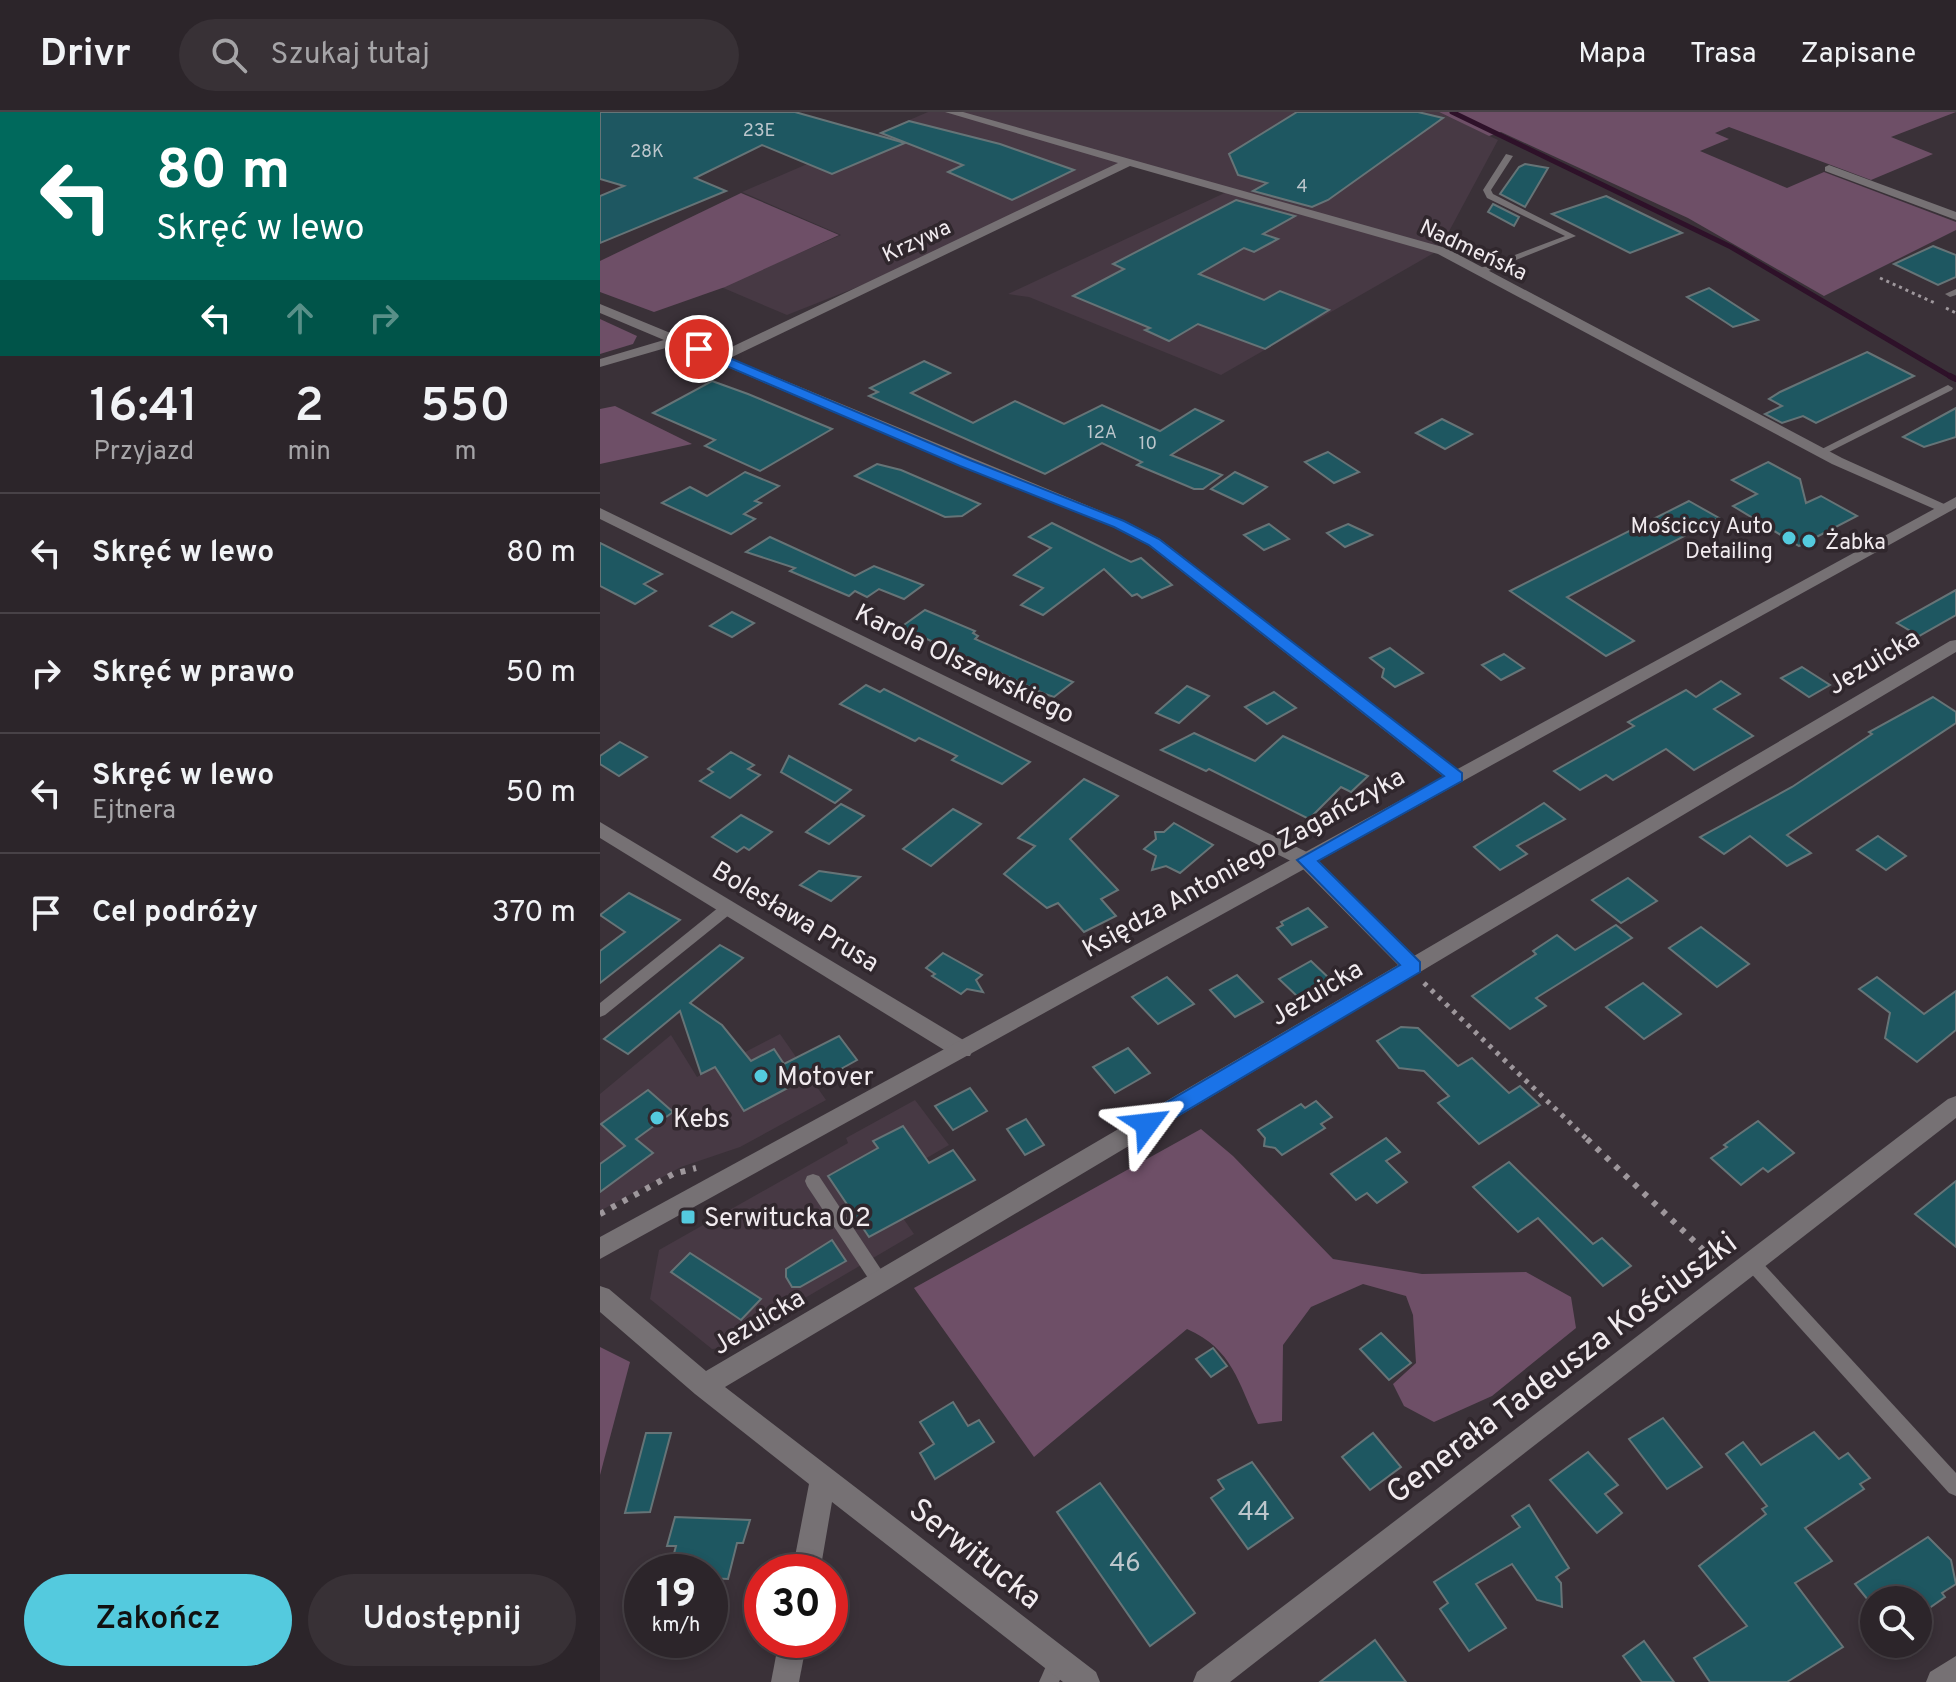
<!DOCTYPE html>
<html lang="pl">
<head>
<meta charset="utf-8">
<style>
  :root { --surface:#2c252a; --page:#383136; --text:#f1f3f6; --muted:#a6a5a8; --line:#484247; --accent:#54cade }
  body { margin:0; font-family:Overpass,sans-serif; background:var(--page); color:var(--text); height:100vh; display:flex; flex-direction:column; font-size:30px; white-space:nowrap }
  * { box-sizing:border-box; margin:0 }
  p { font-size:26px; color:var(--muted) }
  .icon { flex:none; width:44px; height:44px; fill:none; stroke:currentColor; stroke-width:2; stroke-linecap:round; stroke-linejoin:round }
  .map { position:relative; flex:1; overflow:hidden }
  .panel { display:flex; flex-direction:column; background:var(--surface); width:600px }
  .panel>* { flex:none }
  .banner { background:#00695c; color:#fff; overflow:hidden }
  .controls { position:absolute; left:1260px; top:1474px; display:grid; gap:16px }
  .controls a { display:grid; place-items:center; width:72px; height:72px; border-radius:50%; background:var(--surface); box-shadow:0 4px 12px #0003,0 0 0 2px var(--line); font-size:40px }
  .speed { position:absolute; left:24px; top:1442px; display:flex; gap:16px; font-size:40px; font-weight:700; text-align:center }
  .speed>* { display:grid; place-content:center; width:104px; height:104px; border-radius:50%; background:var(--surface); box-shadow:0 4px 12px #0003,0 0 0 2px var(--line); line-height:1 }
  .speed small { font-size:20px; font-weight:400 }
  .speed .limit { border:12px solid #d22; background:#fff; color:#111 }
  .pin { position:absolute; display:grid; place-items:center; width:68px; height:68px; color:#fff; margin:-34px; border:4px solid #fff; border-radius:50%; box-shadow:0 2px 8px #0007 }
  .me { position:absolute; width:88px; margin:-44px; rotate:60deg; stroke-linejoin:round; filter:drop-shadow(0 0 6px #0008) }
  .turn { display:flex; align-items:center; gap:28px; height:168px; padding:0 24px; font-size:36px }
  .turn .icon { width:104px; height:104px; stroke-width:2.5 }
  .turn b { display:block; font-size:56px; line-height:68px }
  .lanes { display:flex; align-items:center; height:76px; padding:0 24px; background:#0003; justify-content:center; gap:40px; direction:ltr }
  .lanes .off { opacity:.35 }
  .eta { display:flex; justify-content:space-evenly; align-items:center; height:136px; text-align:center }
  .eta b { font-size:48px; font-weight:600; line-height:56px }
  .primary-button { display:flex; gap:16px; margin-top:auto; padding:16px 24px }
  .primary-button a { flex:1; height:92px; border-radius:48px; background:var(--accent); color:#111; font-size:32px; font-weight:600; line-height:92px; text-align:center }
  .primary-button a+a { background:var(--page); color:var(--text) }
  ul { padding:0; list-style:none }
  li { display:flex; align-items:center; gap:24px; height:120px; padding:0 24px; border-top:2px solid var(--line) }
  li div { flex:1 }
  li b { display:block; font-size:30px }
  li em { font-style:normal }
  header { display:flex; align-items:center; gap:48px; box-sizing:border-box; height:112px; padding:0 40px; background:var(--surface); border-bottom:2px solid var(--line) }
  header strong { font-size:38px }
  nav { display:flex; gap:44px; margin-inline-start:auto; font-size:28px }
  .search { width:560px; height:72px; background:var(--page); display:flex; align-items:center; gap:20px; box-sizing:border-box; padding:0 28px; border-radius:44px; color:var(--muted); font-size:30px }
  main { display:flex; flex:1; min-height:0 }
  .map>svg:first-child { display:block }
  .built { fill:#473944 }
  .green { fill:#6e4f67 }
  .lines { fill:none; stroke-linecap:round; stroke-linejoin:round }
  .stream-far1 { stroke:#2e1129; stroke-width:5 }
  .stream { stroke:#2e1129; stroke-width:6 }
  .building { fill:#1e5761; stroke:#667477; stroke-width:2 }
  .path-far2 { stroke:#9e979c; stroke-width:3; stroke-dasharray:3 4; stroke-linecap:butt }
  .path-far1 { stroke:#9e979c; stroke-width:5; stroke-dasharray:4 6; stroke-linecap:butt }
  .path { stroke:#9e979c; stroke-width:6; stroke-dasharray:5 8; stroke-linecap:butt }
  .service { fill:#767174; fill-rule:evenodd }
  .minor { fill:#767174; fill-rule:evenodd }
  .tertiary { fill:#767174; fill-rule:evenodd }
  .route { fill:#1a73e8; stroke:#114b97; stroke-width:2 }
  .poi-dot { fill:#54cade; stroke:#30272d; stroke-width:3 }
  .labels { text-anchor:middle; stroke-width:7; stroke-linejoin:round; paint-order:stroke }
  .far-number-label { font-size:18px; fill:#bcc6cc }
  .far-street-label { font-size:22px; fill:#f1ebef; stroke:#30272d }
  .far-poi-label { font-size:22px; fill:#f1ebef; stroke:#30272d; text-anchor:end }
  .street-label { font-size:26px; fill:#f1ebef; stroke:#30272d }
  .poi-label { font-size:26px; fill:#f1ebef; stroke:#30272d; text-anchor:start }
  .near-number-label { font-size:26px; fill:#bcc6cc }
  .near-street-label { font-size:32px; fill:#f1ebef; stroke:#30272d }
</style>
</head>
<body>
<header>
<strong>Drivr</strong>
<div class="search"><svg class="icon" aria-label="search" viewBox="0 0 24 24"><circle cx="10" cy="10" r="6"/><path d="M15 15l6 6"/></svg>Szukaj tutaj</div>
<nav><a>Mapa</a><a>Trasa</a><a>Zapisane</a></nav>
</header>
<main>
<section class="panel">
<div class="banner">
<div class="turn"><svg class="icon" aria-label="left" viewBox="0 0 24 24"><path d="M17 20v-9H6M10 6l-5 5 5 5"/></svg><div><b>80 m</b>Skręć w lewo</div></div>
<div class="lanes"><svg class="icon" aria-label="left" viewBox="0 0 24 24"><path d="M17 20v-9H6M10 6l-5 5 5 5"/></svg><svg class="icon off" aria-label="ahead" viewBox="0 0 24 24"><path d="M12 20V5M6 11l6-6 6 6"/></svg><svg class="icon off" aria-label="right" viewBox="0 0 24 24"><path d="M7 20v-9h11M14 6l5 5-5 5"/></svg></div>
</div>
<div class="eta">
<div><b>16:41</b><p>Przyjazd</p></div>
<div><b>2</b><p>min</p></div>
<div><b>550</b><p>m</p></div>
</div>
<ul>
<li><svg class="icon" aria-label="left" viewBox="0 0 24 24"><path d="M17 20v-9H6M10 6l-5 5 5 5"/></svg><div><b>Skręć w lewo</b></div><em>80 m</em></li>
<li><svg class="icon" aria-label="right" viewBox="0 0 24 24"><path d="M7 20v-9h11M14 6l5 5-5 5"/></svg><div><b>Skręć w prawo</b></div><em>50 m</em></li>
<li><svg class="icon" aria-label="left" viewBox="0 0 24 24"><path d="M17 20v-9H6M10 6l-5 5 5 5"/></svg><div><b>Skręć w lewo</b><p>Ejtnera</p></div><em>50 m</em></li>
<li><svg class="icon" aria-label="arrive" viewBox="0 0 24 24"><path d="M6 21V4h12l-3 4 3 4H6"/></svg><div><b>Cel podróży</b></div><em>370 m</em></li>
</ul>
<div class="primary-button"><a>Zakończ</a><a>Udostępnij</a></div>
</section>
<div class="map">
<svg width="1356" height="1570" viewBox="0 0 1356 1570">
  <rect width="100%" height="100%" fill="#3a3138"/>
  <!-- built -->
  <g class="built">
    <path d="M328,0H839L898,28L839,138L621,263L429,185L408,182L631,78L528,49L313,153L187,203L121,175L241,123L142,80Z"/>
    <path d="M180,922L226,988L140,1035L81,1055L0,1099V982L71,923L97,965Z"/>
    <path d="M315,988L349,1033L280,1073L314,1122L193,1193L179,1210L141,1233L112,1237L50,1187L59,1138L248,1031L246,1026Z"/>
  </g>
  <!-- green -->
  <g class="green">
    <path d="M839,0H1356L1291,25L1333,42L1271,68L1129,15L1115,21L1129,27L1100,39L1187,76L1224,60L1356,110V118L1224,184L1088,106L901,20L889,24Z"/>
    <path d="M141,81L239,123L125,175L54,200L0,180V149Z"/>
    <path d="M0,207L37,224L33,232L0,242Z"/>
    <path d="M15,294L92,332L0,352V297Z"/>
    <path d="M601,1017L633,1044L733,1147L822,1162L926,1160L971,1185L976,1216L892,1284L834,1310L804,1294L793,1272L816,1251L813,1203L806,1184L763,1172L711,1195L683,1233L682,1309L658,1312C638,1271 633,1237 587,1217L434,1345L314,1176Z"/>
    <path d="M0,1235L30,1250L0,1363Z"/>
  </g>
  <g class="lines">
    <!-- stream-far1 -->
    <path class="stream-far1" d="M852,0L1131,135L1353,266"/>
    <!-- stream -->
    <path class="stream" d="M1350,264L1356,267"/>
  </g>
  <!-- building -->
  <g class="building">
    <path d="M0,0H195L305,31L232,62L162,33L95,66L126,79L0,131V84L24,74L0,67Z"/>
    <path d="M697,0H818L843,6L728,88L712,95L653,79L667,71L638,63L629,42Z"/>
    <path d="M309,9L400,32L474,58L412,88L348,60L363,53L281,21Z"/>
    <path d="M925,52L948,56L925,95L900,82L919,55Z"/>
    <path d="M1006,84L1082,121L1030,141L952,102Z"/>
    <path d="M636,88L695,104L663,122L678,127L654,140L644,136L599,162L664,188L680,179L729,198L665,237L598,212L569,229L545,218L550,216L473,184L524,157L513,152Z"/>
    <path d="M893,92L919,105L914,114L888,100Z"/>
    <path d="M1333,134L1356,143V165L1338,173L1294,152Z"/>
    <path d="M1109,176L1158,208L1133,215L1087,185Z"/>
    <path d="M1267,240L1314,264L1216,311L1203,304L1182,311L1165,302L1182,294L1169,287L1180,280Z"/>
    <path d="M324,249L350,261L311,281L373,311L415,289L464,312L502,293L560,319L595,297L623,309L571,343L622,363L603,377H594L537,353L542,350L502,331L445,362L269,284L278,280L270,276Z"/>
    <path d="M112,269L148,282L232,317L160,359L105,334L115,328L53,301Z"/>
    <path d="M1356,296V325L1324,335L1303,325Z"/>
    <path d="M842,307L872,322L845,337L816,321Z"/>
    <path d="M728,340L759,360L734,371L705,350Z"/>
    <path d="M1168,350L1200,367L1206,391L1221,384L1257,404L1199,434L1133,394L1157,382L1132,368Z"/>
    <path d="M277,352L301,358L380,392L362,404L345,405L255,364Z"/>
    <path d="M145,360L179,374L155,389L161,391L144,402L155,407L131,422L62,391L90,375L107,384Z"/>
    <path d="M635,360L667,375L643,392L611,377Z"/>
    <path d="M1089,389L1119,406L967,485L1034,529L1006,544L910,479Z"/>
    <path d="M452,411L531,450L541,446L572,473L542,486L537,482L532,484L504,457L443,503L421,493L443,476L414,463L451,436L429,425Z"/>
    <path d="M669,412L689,427L664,438L644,423Z"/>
    <path d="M748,412L772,423L745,435L727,421Z"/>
    <path d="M170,425L255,464L274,454L323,473L304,487L279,477L267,485L255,479L249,484L190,459L195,456L146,440Z"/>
    <path d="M0,431L62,462L44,472L56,479L35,492L0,474Z"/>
    <path d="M1356,478V503L1319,524L1297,511Z"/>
    <path d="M325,498L375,519L373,521L378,524L375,527L473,570L454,585L445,582L301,515Z"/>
    <path d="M132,500L154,511L132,525L110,514Z"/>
    <path d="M790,536L823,561L795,575L782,565L784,557L770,546Z"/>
    <path d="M904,542L924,556L901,568L882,553Z"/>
    <path d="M1202,555L1230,573L1209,585L1181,566Z"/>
    <path d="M1121,569L1140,582L1114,597L1153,624L1094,658L1066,637L1013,668L1006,663L980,678L954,659L1034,614L1028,610L1086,578L1096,585Z"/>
    <path d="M266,573L280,580L284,577L430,650L402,672L352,648L357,644L319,626L315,629L240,592Z"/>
    <path d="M587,574L609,584L579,611L556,601Z"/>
    <path d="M674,580L696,596L667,612L645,595Z"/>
    <path d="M1333,585L1356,600V611L1187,723L1211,741L1187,754L1150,724L1124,742L1100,725L1192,675L1272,622L1269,620Z"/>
    <path d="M594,621L655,649L683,624L768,664L751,680L741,675L709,707L609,657L606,659L561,638Z"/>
    <path d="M20,630L47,645L19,664L0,652V644Z"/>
    <path d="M131,640L154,653L148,657L160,663L130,686L100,669L113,660L108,657Z"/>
    <path d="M189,644L251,678L235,691L181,660Z"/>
    <path d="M484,667L518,684L470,727L518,778L501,787L516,804L484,820L458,791L447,796L404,762L435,734L418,726Z"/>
    <path d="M944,691L965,707L917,734L927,742L900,758L874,735Z"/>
    <path d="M241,692L264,704L229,732L206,720Z"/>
    <path d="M353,697L381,712L331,754L303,737Z"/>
    <path d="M141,703L172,720L149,738L144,735L137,740L112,725Z"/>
    <path d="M574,711L613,733L580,761L566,754L552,758L556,744L544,737L556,727L555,720H564Z"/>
    <path d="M1278,724L1306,744L1286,758L1257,738Z"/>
    <path d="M219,759L260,765L231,789L200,773Z"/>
    <path d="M1028,766L1057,789L1021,811L992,788Z"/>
    <path d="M29,781L80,808L0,871V839L25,820L0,803Z"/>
    <path d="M708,796L727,815L692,833L677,816L683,813L681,810Z"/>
    <path d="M1016,813L1032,826L936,886L946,894L910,917L872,884L936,842L933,839L957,823L975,838Z"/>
    <path d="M1101,815L1149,852L1117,875L1069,836Z"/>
    <path d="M120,833L143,846L90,891L122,913L151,949L174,937L184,952L239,924L257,948L221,968L216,961L144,999L115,955L101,962L80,899L28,942L4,927Z"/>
    <path d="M343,841L382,863L376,868L383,880L367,877L361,882L332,864L335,862L326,856Z"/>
    <path d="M711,849L731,868L699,886L679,867Z"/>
    <path d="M637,863L663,890L635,905L610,878Z"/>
    <path d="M567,865L594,892L558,912L532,885Z"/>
    <path d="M1277,865L1324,902L1356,879V918L1317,950L1285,926L1290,901L1259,877Z"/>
    <path d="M1043,871L1081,902L1044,927L1006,895Z"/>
    <path d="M801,915L818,916L858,954L872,946L909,981L920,974L940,993L879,1032L838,991L849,984L824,959L799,956L777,929Z"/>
    <path d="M528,936L550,961L515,981L493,955Z"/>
    <path d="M370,976L387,999L353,1018L335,994Z"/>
    <path d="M48,978L73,1000L36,1027L53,1041L0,1080V1052L25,1034L1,1012Z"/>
    <path d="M716,989L732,1005L721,1012L725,1016L682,1043L675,1036L664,1034L665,1026L658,1018L701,992L705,996Z"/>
    <path d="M426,1007L444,1033L425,1043L407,1017Z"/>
    <path d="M1158,1009L1194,1041L1168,1060L1163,1056L1141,1073L1111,1046L1127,1035L1124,1033Z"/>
    <path d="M303,1014L329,1051L353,1038L375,1068L269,1125L228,1064L278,1036L273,1029Z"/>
    <path d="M786,1026L800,1040L786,1049L807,1070L777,1091L767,1081L756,1088L731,1062Z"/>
    <path d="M909,1050L993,1132L1002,1126L1031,1154L1003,1174L938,1106L918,1120L873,1075Z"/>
    <path d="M1356,1069V1135L1315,1102Z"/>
    <path d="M232,1128L246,1149L200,1175H192L186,1165V1157Z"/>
    <path d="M90,1141L161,1187L141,1208L71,1160Z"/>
    <path d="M781,1221L811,1251L789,1268L760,1237Z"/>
    <path d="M613,1236L627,1254L611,1265L596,1247Z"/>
    <path d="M353,1290L368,1314L379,1308L394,1330L335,1367L320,1341L334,1332L320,1310Z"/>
    <path d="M1063,1306L1102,1355L1067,1377L1029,1327Z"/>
    <path d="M1214,1320L1239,1347L1248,1341L1270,1366L1260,1372L1264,1377L1205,1416L1232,1449L1195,1471L1243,1535L1187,1570H1110L1094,1546L1147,1514L1099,1454L1166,1402L1162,1397L1167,1394L1126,1342L1143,1330L1161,1353Z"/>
    <path d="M46,1321H71L50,1400L25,1401Z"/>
    <path d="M773,1321L801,1355L770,1378L742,1345Z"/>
    <path d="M988,1340L1018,1373L1005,1382L1022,1401L997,1421L950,1368Z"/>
    <path d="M652,1350L693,1406L648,1437L611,1386L624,1377L618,1368Z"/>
    <path d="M500,1371L595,1501L550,1534L457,1400Z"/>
    <path d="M929,1393L969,1456L956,1465L961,1471L962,1495L937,1488L912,1452L876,1472L906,1516L869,1539L840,1497L848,1491L834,1470L920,1415L912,1404Z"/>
    <path d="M75,1405L150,1408L143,1431H137L128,1467L110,1466V1460H69L76,1434H67Z"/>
    <path d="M1328,1425L1351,1448L1356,1472L1342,1481L1345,1485L1318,1504V1488H1268L1255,1472Z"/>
    <path d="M775,1528L806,1570H720Z"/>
    <path d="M1044,1529L1074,1570H1042L1023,1544Z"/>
  </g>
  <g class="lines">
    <!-- path-far2 -->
    <g class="path-far2">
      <path d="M1280,166L1337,192"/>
      <path d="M1346,196L1356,201"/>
    </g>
    <!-- path-far1 -->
    <path class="path-far1" d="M824,871L989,1029"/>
    <!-- path -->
    <g class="path">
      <path d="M987,1027L1116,1150"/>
      <path d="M0,1102L73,1062L96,1056"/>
    </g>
    <!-- service -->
    <g class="service">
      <path d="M906,42L913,44L891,78L893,82L976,124L881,162L876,159L878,157L965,124L887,86L883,78Z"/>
      <path d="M1356,177V183L1350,185L1345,182Z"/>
      <path d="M1348,273L1353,276L1352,278L1225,342H1217L1216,340Z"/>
      <path d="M129,790L136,795L134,799L5,903L0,905V891L124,791Z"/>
      <path d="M213,1062L219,1064L286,1165L289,1170L286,1175L280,1177L274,1175L207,1074L205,1069L207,1064Z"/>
      <path d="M1153,1145L1159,1147L1356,1361V1384L1349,1381L1147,1157L1145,1152L1147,1147Z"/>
      <path d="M458,1540L465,1543L468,1550L459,1570H439L451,1543Z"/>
    </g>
    <!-- minor -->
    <g class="minor">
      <path d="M345,0H363L846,136L1242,346L1353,396L1351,399H1339L1232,352L838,142L530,54L130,246L525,409L560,427L865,665L863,669H849L548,433L513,415L360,354L76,233L0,255V247L64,228L0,201V192L119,241L518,51Z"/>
      <path d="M1229,53L1356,100V108L1225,59V55Z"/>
      <path d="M0,396L713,743L814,844L1350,529L1356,528V540L125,1275L496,1560L500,1570H463L232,1390L220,1460H192L209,1372L95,1282L0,1200V1174L9,1177L106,1259L798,853L699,753L0,407Z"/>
      <path d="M0,710L370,932L373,938L370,944H354L0,726Z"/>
      <path d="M1356,984V1006L630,1570H593L597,1560L1348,987Z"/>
      <path d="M179,1528H207L199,1570H171Z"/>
      <path d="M1356,1544V1570H1326L1330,1560Z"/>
    </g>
    <!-- tertiary -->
    <path class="tertiary" d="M1356,385V396L0,1147V1125Z"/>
  </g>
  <!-- route -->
  <path class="route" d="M99,233L370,348L524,409L559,427L862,661V669L718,749L820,850V860L554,1018H540L537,1012L540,1006L800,853L697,748L844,664L549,433L514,415L360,354L94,240L93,237Z"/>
  <!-- markers -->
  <g class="poi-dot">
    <circle cx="1189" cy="426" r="8"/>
    <circle cx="1209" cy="429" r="8"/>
    <circle cx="161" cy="964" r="8"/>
    <circle cx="57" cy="1006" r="8"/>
    <rect x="80" y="1097" width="16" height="16" rx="4"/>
  </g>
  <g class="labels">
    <!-- far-number labels -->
    <g class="far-number-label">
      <text x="159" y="24">23E</text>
      <text x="47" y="45">28K</text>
      <text x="702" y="80">4</text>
      <text x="502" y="326">12A</text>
      <text x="548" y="337">10</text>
    </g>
    <!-- far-street labels -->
    <g class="far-street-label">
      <text transform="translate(316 128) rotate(-25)" y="8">Krzywa</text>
      <text transform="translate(874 137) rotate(25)" y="8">Nadmeńska</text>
    </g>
    <!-- far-poi labels -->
    <g class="far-poi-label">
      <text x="1173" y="421">Mościccy Auto<tspan x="1173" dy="25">Detailing</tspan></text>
      <text x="1225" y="437" text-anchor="start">Żabka</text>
    </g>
    <!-- street labels -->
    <g class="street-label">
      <text transform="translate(1273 549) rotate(-31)" y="9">Jezuicka</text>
      <text transform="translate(365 551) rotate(26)" y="9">Karola Olszewskiego</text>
      <text transform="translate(643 750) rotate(-29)" y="9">Księdza Antoniego Zagańczyka</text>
      <text transform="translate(196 804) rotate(31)" y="9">Bolesława Prusa</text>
      <text transform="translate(716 880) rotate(-31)" y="9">Jezuicka</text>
      <text transform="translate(158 1209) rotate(-31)" y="9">Jezuicka</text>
    </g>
    <!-- poi labels -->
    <g class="poi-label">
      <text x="177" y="973">Motover</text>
      <text x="73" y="1015">Kebs</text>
      <text x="104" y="1114">Serwitucka 02</text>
    </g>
    <!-- near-number labels -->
    <g class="near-number-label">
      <text x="654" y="1408">44</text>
      <text x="525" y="1459">46</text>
    </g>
    <!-- near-street labels -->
    <g class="near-street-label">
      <text transform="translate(961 1255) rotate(-37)" y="11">Generała Tadeusza Kościuszki</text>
      <text transform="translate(376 1441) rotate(38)" y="11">Serwitucka</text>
    </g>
  </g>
</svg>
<div class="controls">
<a><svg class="icon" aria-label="search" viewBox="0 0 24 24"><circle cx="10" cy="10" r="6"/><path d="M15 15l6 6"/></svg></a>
</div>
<div class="speed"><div>19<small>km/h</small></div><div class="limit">30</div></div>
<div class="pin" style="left:99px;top:237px;background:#d93025"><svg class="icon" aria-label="arrive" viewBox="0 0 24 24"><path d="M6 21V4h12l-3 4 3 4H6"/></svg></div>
<svg class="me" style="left:547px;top:1012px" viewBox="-20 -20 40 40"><path d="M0-17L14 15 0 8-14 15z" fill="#1a73e8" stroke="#fff" stroke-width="4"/></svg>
</div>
</main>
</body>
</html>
